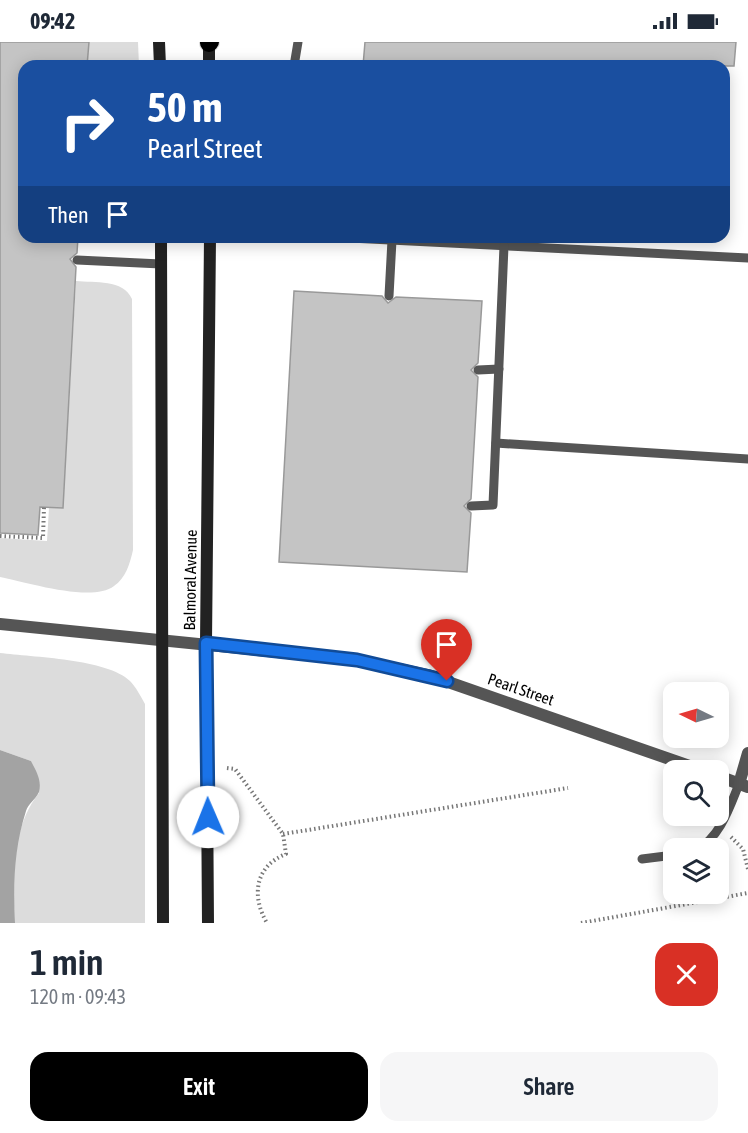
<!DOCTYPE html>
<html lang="en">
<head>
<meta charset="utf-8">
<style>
  :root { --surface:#fff; --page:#f6f6f7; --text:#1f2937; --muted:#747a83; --accent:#000 }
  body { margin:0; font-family:"Asap Condensed",sans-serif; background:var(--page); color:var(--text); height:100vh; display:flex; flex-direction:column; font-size:22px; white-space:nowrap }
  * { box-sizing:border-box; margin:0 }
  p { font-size:20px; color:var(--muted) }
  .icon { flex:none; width:33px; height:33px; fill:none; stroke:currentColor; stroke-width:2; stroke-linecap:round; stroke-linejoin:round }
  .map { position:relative; height:881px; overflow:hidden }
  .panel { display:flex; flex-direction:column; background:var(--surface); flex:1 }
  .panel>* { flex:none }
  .banner { position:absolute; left:18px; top:18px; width:712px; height:183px; border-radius:18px; box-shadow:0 3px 15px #0003; background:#1a4fa0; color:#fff; overflow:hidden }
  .needle { width:39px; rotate:275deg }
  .controls { position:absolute; left:663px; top:640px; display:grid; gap:12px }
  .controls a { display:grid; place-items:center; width:66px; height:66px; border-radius:12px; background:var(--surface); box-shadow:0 3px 15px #0003; font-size:30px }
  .pin { position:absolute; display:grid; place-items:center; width:51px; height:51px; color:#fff; margin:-62px -26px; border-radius:50% 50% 50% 0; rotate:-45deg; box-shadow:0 0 6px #0007 }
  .pin .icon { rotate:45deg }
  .me { position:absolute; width:66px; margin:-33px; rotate:359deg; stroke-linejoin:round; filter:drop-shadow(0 0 4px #0008) }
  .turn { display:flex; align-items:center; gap:21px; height:126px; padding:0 30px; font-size:27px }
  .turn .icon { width:78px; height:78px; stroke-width:2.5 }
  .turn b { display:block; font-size:42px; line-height:51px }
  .then { display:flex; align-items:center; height:57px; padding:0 30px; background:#0003; gap:12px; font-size:22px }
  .round { display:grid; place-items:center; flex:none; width:63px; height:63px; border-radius:18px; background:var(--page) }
  .overview { display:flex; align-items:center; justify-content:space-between; height:102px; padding:0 30px }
  h1 { font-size:36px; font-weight:600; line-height:45px }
  .primary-button { display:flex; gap:12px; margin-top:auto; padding:12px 30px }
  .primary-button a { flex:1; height:69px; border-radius:18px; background:var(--accent); color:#fff; font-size:24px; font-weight:600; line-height:69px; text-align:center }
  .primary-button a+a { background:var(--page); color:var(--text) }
  .status { display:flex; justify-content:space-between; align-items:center; height:42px; padding:0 30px; background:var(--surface); direction:ltr }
  .status svg { height:16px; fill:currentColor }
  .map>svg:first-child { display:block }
  .green { fill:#dcdcdc }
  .water { fill:#a3a3a3 }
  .building { fill:#c4c4c4; stroke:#999; stroke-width:1.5 }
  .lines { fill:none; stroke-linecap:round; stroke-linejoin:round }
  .highway-casing { stroke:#dbdbdb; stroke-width:20 }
  .path { stroke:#777; stroke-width:4; stroke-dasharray:1.5 3; stroke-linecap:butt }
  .lane { stroke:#555; stroke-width:9 }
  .street { stroke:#555; stroke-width:12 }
  .secondary { stroke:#222; stroke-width:12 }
  .highway { stroke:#000; stroke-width:18 }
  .route-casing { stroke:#114b97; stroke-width:15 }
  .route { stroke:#1a73e8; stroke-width:10 }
  .labels { text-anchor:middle; stroke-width:6; stroke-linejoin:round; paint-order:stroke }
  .street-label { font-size:16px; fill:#000; stroke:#fff }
</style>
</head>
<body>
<div class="status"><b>09:42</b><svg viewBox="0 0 49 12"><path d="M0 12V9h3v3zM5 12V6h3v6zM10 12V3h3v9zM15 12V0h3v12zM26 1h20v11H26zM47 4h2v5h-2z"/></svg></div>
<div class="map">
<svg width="748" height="881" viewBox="0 0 748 881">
  <rect width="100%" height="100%" fill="#fff"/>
  <!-- green -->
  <g class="green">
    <path d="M89,0H138L139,24H87Z"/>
    <path d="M76,239C95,241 123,237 132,257L133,508C130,521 126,536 114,544C92,561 26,540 0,535V496L47,499L49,466H63Z"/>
    <path d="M0,611C32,615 108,617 130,639C136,645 141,655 145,662V881H15C12,838 11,786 39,751L31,719L0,708Z"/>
  </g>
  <!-- water -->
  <path class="water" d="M0,708L31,719C36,729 42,738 39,750C36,757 28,762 26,769C14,806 13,843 15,881H0Z"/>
  <!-- building -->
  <g class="building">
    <path d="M0,0H89L87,24H24V195H78L77,211L70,217L76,225L63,466L40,465L38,493L0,491Z"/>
    <path d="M365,0H736L734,24H363Z"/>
    <path d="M294,249L382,254L388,261L396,255L482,259L478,321L471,328L478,335L471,457L464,464L471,471L467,530L279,520Z"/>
  </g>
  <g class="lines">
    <!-- highway casing -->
    <g class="highway-casing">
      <path id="highway" d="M209,1L210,0"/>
    </g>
    <!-- path -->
    <g class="path">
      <path d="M0,494L43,496L44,465"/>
      <path d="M227,726L235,727L283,792L286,812C255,824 251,854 267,881"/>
      <path d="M283,792L568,746"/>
      <path d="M731,795L743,807L748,827"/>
      <path d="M581,881L748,851"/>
    </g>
    <!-- lane -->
    <g class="lane">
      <path d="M294,24L298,0"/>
      <path d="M330,195L748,216"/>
      <path d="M77,218L161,222"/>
      <path d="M389,254L392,198"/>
      <path d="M478,328L499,327"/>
      <path d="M496,401L748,417"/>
      <path d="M471,464L493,463L504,204"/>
      <path d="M697,807C720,796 730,764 739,742"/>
      <path d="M642,817L674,813"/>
    </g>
    <!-- street -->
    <g class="street">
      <path d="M0,582L357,618L428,633L704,729"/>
      <path d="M718,734L748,745"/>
      <path d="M739,742L748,711"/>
    </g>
    <!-- secondary -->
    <g class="secondary">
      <path d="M159,0L160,24"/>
      <path d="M209,24V0"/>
      <path d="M161,195L163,881"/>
      <path d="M208,881L206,601L210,195"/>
    </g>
    <!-- highway -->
    <use href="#highway" class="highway"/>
  </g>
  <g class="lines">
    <!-- route casing -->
    <g class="route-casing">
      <path id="route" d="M208,775L206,601L357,618L447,639"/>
    </g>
    <!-- route -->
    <use href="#route" class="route"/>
  </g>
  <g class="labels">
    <!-- street labels -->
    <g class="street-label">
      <text transform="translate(190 538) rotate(-89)" y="6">Balmoral Avenue</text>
      <text transform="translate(521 647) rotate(19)" y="6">Pearl Street</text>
    </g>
  </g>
</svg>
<div class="controls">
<a><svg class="needle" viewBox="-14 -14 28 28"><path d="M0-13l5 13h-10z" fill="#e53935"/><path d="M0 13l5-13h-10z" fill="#747a83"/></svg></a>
<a><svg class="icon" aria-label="search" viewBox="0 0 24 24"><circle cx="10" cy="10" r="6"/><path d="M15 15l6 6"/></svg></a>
<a><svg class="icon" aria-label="layers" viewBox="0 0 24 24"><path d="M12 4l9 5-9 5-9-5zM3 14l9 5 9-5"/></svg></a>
</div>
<div class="pin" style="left:447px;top:639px;background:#d93025"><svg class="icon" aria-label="arrive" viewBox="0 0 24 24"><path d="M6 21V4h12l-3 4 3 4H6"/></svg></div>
<svg class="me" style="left:208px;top:775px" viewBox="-20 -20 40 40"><circle r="19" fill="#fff"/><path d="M0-13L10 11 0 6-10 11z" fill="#1a73e8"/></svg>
<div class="banner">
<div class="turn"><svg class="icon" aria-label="right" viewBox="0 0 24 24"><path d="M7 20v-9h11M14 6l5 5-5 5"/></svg><div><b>50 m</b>Pearl Street</div></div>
<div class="then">Then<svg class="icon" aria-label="arrive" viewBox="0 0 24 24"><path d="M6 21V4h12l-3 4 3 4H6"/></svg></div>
</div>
</div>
<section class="panel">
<div class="overview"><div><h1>1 min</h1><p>120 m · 09:43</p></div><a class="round" style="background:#d93025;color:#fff"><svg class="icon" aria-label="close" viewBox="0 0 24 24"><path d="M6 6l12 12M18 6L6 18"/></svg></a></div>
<div class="primary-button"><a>Exit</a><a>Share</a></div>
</section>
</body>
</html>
